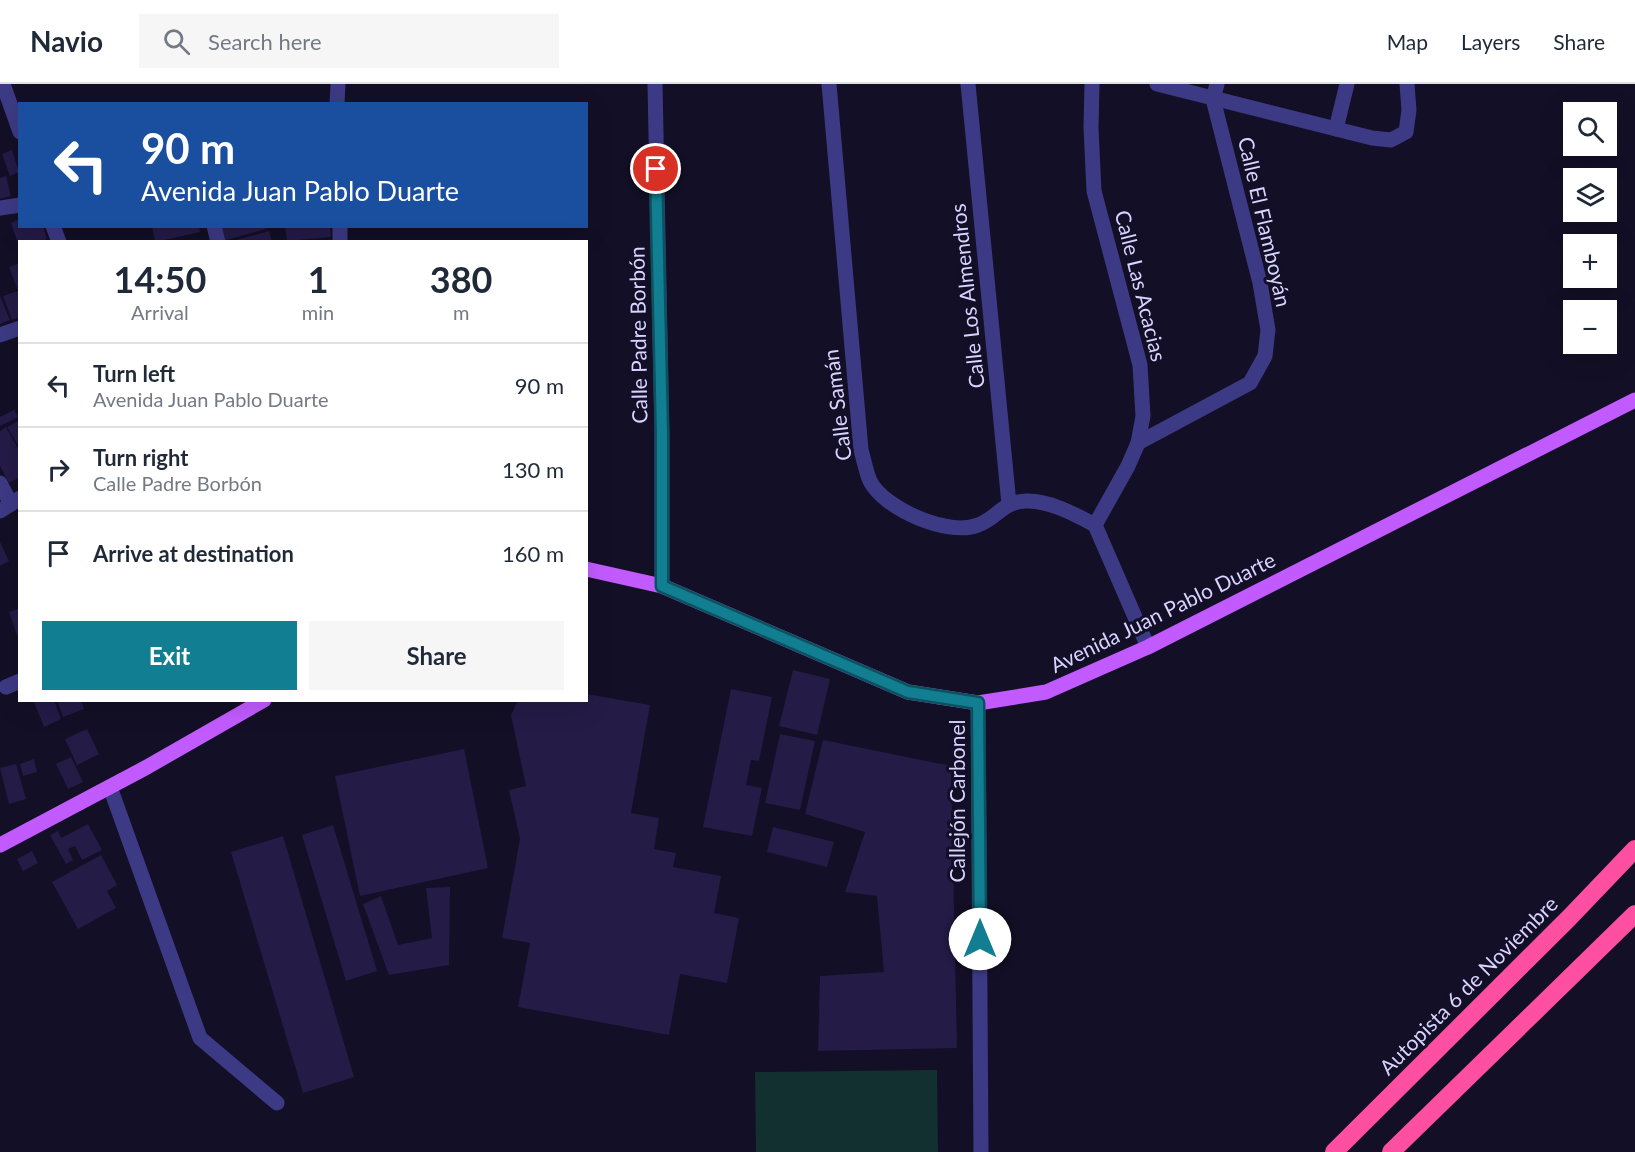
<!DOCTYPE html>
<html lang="en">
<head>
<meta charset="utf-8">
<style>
  :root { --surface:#fff; --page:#f6f6f7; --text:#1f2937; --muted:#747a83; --line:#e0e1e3; --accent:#117e91 }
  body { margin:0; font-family:Lato,sans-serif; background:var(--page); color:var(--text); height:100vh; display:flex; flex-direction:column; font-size:22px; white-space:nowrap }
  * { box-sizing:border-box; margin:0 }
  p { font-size:20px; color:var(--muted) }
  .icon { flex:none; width:33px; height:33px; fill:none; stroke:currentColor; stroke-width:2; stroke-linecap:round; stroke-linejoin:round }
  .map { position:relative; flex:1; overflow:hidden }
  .drawer { position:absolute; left:18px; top:156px; width:570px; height:462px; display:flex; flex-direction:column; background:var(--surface); border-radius:0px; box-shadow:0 6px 24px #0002 }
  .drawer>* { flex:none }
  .banner { position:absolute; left:18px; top:18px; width:570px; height:126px; border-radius:0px; box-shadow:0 6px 24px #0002; background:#1a4fa0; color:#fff; overflow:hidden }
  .tools { position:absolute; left:1563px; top:18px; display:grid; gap:12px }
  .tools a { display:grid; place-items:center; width:54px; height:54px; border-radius:0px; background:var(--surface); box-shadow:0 6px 24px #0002; font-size:30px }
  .pin { position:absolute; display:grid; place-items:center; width:51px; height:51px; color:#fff; margin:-26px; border:3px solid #fff; border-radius:50%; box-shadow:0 2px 6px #0007 }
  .me { position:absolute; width:66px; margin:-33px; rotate:0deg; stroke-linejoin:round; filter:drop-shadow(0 0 4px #0008) }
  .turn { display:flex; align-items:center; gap:21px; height:126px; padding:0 24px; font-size:27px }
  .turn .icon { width:78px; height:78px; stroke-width:2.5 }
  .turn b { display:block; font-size:42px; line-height:51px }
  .eta { display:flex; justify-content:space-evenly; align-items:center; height:102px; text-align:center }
  .eta b { font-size:36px; font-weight:700; line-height:42px }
  .cta { display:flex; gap:12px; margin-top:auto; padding:12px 24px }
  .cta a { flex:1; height:69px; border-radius:0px; background:var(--accent); color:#fff; font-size:24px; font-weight:700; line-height:69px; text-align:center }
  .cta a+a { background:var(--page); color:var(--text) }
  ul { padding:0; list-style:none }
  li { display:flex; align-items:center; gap:18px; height:84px; padding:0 24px; border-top:2px solid var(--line) }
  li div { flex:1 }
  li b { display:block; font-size:22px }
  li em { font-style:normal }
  header { display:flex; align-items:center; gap:36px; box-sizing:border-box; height:84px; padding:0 30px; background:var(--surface); border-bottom:2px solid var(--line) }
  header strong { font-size:28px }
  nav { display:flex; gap:33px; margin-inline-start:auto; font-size:21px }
  .search { width:420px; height:54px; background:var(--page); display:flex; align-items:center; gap:15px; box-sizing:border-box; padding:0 21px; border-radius:0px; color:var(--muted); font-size:22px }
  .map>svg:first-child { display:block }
  .green { fill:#12302f }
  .building { fill:#241b47 }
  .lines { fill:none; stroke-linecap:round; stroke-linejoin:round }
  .minor { stroke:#3d3a85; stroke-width:15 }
  .major { stroke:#c25bff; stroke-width:15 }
  .highway { stroke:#ff4fa3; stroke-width:18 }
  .route-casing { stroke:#0b525e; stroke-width:15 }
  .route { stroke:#117e91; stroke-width:10 }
  .labels { text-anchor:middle; stroke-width:6; stroke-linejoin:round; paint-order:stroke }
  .street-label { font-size:21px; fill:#d9d4ff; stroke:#130f26 }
</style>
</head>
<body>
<header>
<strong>Navio</strong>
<div class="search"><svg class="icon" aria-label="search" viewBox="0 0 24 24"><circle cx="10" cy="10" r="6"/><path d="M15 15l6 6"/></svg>Search here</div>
<nav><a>Map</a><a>Layers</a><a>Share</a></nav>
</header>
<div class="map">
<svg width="1635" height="1068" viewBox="0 0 1635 1068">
  <rect width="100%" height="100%" fill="#130f26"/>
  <!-- green -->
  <path class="green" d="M937,986L938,1068H756L755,988Z"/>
  <!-- building -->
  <g class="building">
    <path d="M12,66L19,88L10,92L2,70Z"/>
    <path d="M6,92L11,112L0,115V94Z"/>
    <path d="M20,135V142H43L47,155L40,158H20L19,162L11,139Z"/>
    <path d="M152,142H199L200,148L155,158Z"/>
    <path d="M219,142H265L266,145L223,157Z"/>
    <path d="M285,142H330L331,153L287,157Z"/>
    <path d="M269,147L272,158H233V157Z"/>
    <path d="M20,179V233L12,236L3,212L18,207L9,183Z"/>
    <path d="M0,212L10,236L0,240Z"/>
    <path d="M14,326L18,333L0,342V333Z"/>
    <path d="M20,336V364L7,343Z"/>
    <path d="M6,343L20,368V393L9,399L0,382V347Z"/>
    <path d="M0,458L9,477L0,482Z"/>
    <path d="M20,524V557H19L9,528Z"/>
    <path d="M793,586L830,595L817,651L779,642Z"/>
    <path d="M731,605L772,613L759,677L751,676L746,701L762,704L752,752L703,743Z"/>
    <path d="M586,610L650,621L631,729L659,734L654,765L676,769L673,783L721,792L714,829L739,834L727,899L680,890L669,951L518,923L530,859L502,854L520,755L509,706L526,702L511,631L518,616H586Z"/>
    <path d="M33,616H54L61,635L44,643Z"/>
    <path d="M57,616H81L84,625L63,633Z"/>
    <path d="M87,645L99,670L77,681L65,655Z"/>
    <path d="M780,650L815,657L800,726L765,719Z"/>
    <path d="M823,656L951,682L957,964L818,967L820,892L884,888L877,812L845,808L865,748L805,730Z"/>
    <path d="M464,665L488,784L360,812L335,692Z"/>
    <path d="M71,673L83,698L68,705L56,680Z"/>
    <path d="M34,675L37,688L23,692L20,680Z"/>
    <path d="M16,680L26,715L9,720L0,684Z"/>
    <path d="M88,740L102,766L82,776L75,762L68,765L73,776L66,780L50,751L58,747L61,754Z"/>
    <path d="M333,741L377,887L346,897L302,751Z"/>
    <path d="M773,743L834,758L827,783L767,768Z"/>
    <path d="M283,752L354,993L303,1009L231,768Z"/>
    <path d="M32,767L38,779L23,787L17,775Z"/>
    <path d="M101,771L117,801L107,807L116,824L78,845L52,798Z"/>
    <path d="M450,803L449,881L389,891L363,820L381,812L398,861L432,854L426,804Z"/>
  </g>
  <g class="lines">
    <!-- minor -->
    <g class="minor">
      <path d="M3,0L20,48"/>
      <path d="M655,0L662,350V502"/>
      <path d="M829,0L861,366C864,376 866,388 870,397C884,425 949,453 978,441C998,434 1001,418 1026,417C1049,416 1076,431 1095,441L1148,563"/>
      <path d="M968,0L1009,420"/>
      <path d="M1092,0L1091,44L1094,107L1140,281L1143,332L1138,359L1128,382L1095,441"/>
      <path d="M1157,0L1372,54L1391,56L1406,48L1409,26L1407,0"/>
      <path d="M337,20L338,0"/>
      <path d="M1336,45L1347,0"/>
      <path d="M0,124L20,121"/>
      <path d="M53,142L59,158"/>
      <path d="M214,142L218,158"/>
      <path d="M340,142V158"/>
      <path d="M0,251L20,244"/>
      <path d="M1138,359L1250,299L1265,272L1268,246L1260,199L1213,15L1217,0"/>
      <path d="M0,399L11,420"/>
      <path d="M0,427L20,414"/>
      <path d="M6,603L20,597"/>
      <path d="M978,619L981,1068"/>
      <path d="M110,703L200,954L277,1019"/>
    </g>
    <!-- major -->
    <g class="major">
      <path d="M586,485L662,502L908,608L978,619L1046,608L1148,563L1635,316"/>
      <path d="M0,761L147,683L264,616"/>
    </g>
    <!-- highway -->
    <g class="highway">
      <path d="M1334,1068L1569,834L1635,765"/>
      <path d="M1391,1068L1635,830"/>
    </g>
  </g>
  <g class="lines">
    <!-- route casing -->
    <g class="route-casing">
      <path id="route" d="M656,85L662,350V502L908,608L978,619L980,855"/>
    </g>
    <!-- route -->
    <use href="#route" class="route"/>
  </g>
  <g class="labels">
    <!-- street labels -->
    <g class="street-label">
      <text transform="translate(1264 138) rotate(77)" y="7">Calle El Flamboyán</text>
      <text transform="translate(1140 202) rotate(76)" y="7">Calle Las Acacias</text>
      <text transform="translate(968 212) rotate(-96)" y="7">Calle Los Almendros</text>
      <text transform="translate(639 251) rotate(-91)" y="7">Calle Padre Borbón</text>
      <text transform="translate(838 321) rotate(-97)" y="7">Calle Samán</text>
      <text transform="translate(1163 529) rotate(-26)" y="7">Avenida Juan Pablo Duarte</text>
      <text transform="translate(958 717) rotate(-90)" y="7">Callejón Carbonel</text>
      <text transform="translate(1469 902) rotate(-45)" y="7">Autopista 6 de Noviembre</text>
    </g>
  </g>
</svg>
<div class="tools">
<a><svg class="icon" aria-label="search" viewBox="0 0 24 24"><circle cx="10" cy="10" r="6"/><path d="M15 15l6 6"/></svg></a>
<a><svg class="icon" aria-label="layers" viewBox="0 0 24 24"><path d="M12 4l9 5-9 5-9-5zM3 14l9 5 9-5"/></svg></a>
<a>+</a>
<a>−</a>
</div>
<div class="pin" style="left:656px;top:85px;background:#d93025"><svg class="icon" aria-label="arrive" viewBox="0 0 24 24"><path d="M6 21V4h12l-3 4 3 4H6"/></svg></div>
<svg class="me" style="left:980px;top:855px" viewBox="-20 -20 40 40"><circle r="19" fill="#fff"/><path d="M0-13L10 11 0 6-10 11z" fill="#117e91"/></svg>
<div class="banner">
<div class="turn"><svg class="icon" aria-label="left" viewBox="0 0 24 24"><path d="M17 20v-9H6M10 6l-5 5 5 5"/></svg><div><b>90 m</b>Avenida Juan Pablo Duarte</div></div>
</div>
<section class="drawer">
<div class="eta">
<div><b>14:50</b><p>Arrival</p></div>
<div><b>1</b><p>min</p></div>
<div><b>380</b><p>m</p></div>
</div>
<ul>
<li><svg class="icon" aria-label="left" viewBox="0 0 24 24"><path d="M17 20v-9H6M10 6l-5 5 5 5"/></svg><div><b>Turn left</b><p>Avenida Juan Pablo Duarte</p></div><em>90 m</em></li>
<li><svg class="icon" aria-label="right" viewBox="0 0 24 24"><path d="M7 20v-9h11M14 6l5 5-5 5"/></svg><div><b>Turn right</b><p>Calle Padre Borbón</p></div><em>130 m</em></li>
<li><svg class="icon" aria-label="arrive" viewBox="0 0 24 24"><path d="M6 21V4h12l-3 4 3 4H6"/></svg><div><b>Arrive at destination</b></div><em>160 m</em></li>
</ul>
<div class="cta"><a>Exit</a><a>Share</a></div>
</section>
</div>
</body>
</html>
